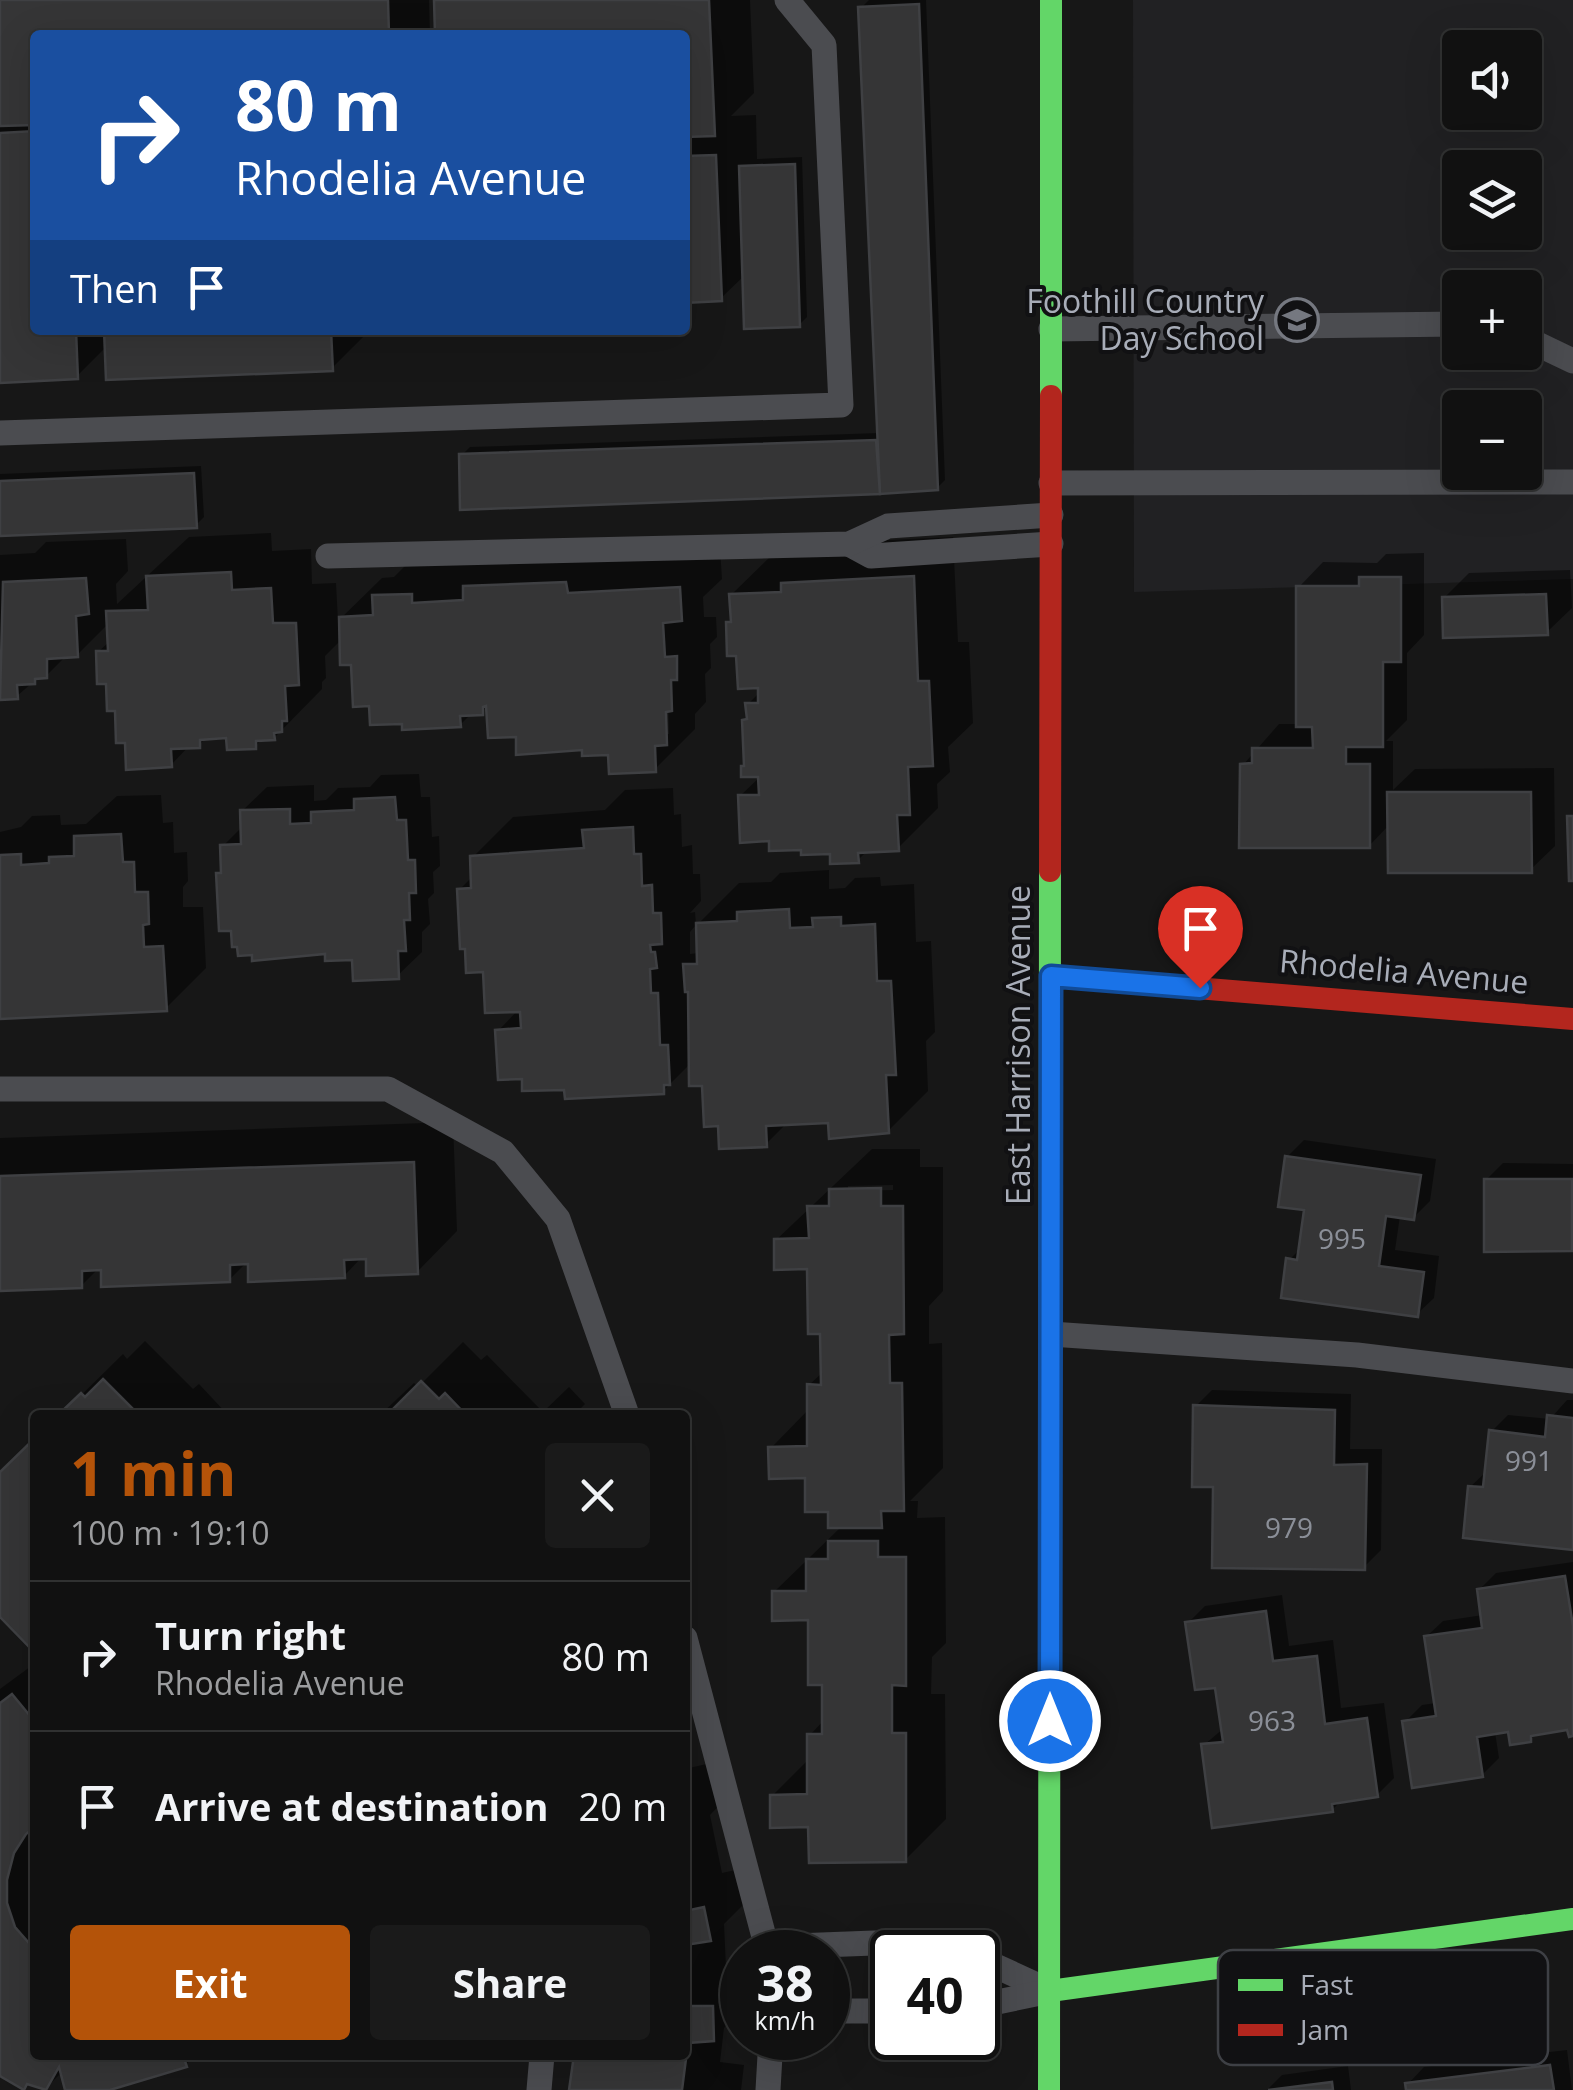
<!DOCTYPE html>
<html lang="en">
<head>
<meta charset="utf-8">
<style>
  :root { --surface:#111; --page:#1a1a1a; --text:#f1f3f6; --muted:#9c9d9f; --line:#303131; --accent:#b45309 }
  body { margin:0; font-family:"Open Sans",sans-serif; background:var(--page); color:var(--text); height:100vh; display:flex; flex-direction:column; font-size:38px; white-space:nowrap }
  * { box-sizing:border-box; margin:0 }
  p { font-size:32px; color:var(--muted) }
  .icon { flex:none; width:55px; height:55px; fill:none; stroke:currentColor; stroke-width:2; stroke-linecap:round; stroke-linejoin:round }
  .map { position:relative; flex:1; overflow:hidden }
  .sheet { position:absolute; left:30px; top:1410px; width:660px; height:650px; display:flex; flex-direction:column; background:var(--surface); border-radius:10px; box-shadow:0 10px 40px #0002,0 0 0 2px var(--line) }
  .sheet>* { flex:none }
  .hud { position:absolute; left:30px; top:30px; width:660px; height:305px; border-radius:10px; box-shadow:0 10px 40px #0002,0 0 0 2px var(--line); background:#1a4fa0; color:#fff; overflow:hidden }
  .controls { position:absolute; left:1442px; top:30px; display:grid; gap:20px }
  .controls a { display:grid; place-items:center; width:100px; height:100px; border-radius:10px; background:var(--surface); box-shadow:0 10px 40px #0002,0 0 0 2px var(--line); font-size:50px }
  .speed { position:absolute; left:720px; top:1930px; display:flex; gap:20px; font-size:50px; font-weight:700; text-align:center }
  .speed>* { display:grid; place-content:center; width:130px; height:130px; border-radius:50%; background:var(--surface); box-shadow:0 10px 40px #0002,0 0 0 2px var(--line); line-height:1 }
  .speed small { font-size:25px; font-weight:400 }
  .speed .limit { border:5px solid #111; border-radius:15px; background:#fff; color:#111 }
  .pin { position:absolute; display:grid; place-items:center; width:85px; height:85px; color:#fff; margin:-102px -42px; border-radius:50% 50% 50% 0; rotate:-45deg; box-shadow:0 0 10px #0007 }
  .pin .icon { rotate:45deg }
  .me { position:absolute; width:110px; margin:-55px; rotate:0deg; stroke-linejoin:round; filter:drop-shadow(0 0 8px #0008) }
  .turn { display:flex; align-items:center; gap:35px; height:210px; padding:0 40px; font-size:45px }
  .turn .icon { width:130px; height:130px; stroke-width:2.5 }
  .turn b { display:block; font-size:70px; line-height:85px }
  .then { display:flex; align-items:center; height:95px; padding:0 40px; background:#0003; gap:20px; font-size:38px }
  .round { display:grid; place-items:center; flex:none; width:105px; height:105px; border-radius:10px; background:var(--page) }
  .headline { display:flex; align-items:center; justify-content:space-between; height:170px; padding:0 40px }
  h1 { font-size:60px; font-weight:700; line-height:75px; color:var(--accent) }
  .cta { display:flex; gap:20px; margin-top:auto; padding:20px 40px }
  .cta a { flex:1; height:115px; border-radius:10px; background:var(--accent); color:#fff; font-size:40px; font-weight:700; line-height:115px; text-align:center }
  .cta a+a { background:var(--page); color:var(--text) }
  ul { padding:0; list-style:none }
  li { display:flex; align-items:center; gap:30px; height:150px; padding:0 40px; border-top:2px solid var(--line) }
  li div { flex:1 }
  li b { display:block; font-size:38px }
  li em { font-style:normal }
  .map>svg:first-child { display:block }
  .built { fill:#212123; fill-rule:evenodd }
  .shadow { fill:#0007; fill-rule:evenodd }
  .building { fill:#353536; stroke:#3f4043; stroke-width:2.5 }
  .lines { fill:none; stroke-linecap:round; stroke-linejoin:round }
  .lane { stroke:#4b4c50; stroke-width:25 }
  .fast { stroke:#63d668; stroke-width:22 }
  .jam { stroke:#b3261e; stroke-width:22 }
  .route-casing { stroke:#114b97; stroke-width:25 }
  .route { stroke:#1a73e8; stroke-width:18 }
  .labels { text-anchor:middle; stroke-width:8; stroke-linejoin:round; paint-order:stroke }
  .number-label { font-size:28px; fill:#8b8f98 }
  .poi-label { font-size:32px; fill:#a8adb8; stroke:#111113; text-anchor:end }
  .street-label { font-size:32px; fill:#a8adb8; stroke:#111113 }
  .key { fill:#111113; stroke:#3e4045; stroke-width:2.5 }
  .key-label { font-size:28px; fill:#a8adb8 }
</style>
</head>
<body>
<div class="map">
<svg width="1573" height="2090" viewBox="0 0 1573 2090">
  <rect width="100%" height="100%" fill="#171717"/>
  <!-- built -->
  <path class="built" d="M1133,0H1573V579L1134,592ZM1460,48H1525V112H1460ZM1460,168H1525V232H1460ZM1460,288H1525V352H1460ZM1460,408H1525V472H1460Z"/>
  <!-- shadow -->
  <g class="shadow">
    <path d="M0,0H429L430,35H35V330H370L332,368L107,346L77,376L0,381Z"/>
    <path d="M436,0H750L754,93L731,116L756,115L757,159L802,157L807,317L799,325L745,275L720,299L685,300V35H437Z"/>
    <path d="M869,0H926L945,480L937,488L463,508L462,455L470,447L879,433L861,8Z"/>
    <path d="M201,466L204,517L196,525L0,533V474Z"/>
    <path d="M271,533L272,551L311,549L312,584L336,583L338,621L382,578L394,577L415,556L720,548L722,579L703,597L704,617H716L717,637L710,644L711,668L705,674L706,702L695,714V729L655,769L610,752L518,734L488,706L482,712L472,713L460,725L404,722L372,704L342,639L325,656L326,678L322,682V689L274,738H264L255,746L229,736L207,737L199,745H190L171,765L127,740L98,652L110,641L109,623L77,655L66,656L46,676H40L17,696L0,697V555L35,553L46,542L126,539L128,571L116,584L117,604L189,537ZM663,699H668L669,734H664Z"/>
    <path d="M953,537L958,642H969L973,723L948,747L950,772L937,784L938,808L898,848L868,850L858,860L771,838L740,796L763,774L743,767L746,764L748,704L760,692L738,653L728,623L733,619L731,595L772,555L824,543Z"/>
    <path d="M1424,553V635L1407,653V720L1386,741H1393V790L1415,769L1554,768L1555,846L1530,870L1390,824L1369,846L1243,765L1279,724H1299V587L1323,562L1377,563L1386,554Z"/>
    <path d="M1570,570L1572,608L1547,632L1444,598L1469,573Z"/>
    <path d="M419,774L421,797H430L432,837L439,836L440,866L433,872L434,893L428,899L430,924L422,932V952L397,976L327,951L219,874L223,869V846L243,826L242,811L267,787L314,785V801L326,800L338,788L370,787L381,775Z"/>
    <path d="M673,788L674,815L681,814L682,847L692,845L693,874H700L701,901L690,913L695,912L696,925L690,932V954L698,953V924L739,883L771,882L780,873L829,870V889L845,888L855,878L880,877L881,886L914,884L916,942L931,941L935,1032L926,1041L928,1091L888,1131L831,1121L787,1123L766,1144L720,1124L704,1083L691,1063L663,1091L567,1087L524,1076L498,1031L519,1009L486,969L459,890L473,876V857L513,817L605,810L625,790Z"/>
    <path d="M161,795L163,823L173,822L174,853L187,852L188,881L183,887V907H203L206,968L166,1008L0,1016V832L21,827L32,816L60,815L61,825L86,824L117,796Z"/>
    <path d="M453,1122L457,1231L417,1272L368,1257H362L344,1276L250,1259L229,1280L99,1268L81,1286L0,1289V1138Z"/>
    <path d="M1304,1140L1436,1159L1430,1201L1413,1218L1400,1216L1395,1250L1439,1256L1434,1298L1417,1314L1289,1260L1302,1247L1307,1208L1287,1157Z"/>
    <path d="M872,1149H920V1167H943V1291L929,1306V1344L942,1343L943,1468L910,1501H918L917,1518L945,1517L946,1643L932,1657L931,1694H945L946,1819L905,1860L811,1825L772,1796L810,1758V1735L824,1720L825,1683L811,1618L774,1592L842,1526L808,1476L771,1448L809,1409V1385L823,1372L822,1331L809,1267L776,1240ZM893,1185V1190L848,1191V1186Z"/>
    <path d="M1503,1163L1573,1164L1571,1248L1486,1180Z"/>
    <path d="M145,1341L193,1389L199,1384L228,1415H61L123,1354L127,1359Z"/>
    <path d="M463,1342L481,1360L487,1355L543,1412L569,1387L585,1404L574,1415H380L414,1383L418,1387Z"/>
    <path d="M1212,1390L1351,1394L1350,1449H1382L1381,1550L1364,1567L1216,1484L1195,1407Z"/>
    <path d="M1567,1400H1573V1547L1470,1487L1487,1471L1491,1432L1508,1415L1550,1419Z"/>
    <path d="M1573,1562V1733L1569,1727L1537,1733L1530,1740L1510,1729L1495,1732L1499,1758L1482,1775L1405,1722L1422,1705L1436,1703L1426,1637L1443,1621L1483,1615L1479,1590L1496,1573Z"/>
    <path d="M1282,1595L1289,1646L1333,1640L1341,1708L1384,1703L1394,1778L1377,1795L1342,1800L1332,1810L1204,1745L1224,1728L1217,1685L1188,1623L1205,1606Z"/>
    <path d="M34,1664L35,2055H196L185,2065L100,2090H68L63,2071L44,2090L28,2081L0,2074V1689Z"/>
    <path d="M685,1750L689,1768L724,1760L731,1793L710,1815L722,1873L744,1868L750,1898L724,1924L726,1967L742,1966V2009L724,2028L720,2062L744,2065L741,2090H571L576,2055H685Z"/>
    <path d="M1567,2050L1572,2090H1408V2084L1424,2067Z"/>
    <path d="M1348,2066L1351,2090H1267L1282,2075Z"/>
  </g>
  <!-- building -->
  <g class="building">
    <path d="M0,0H388L389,35H35V125L0,126Z"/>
    <path d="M434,0H709L715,136L685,137V35H435Z"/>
    <path d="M919,4L938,490L880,494L858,7Z"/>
    <path d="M35,131V330H76L78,379L0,383V133Z"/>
    <path d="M716,155L722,301L685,303V156Z"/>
    <path d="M795,164L800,327L744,329L739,166Z"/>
    <path d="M104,330H331L333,371L106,380Z"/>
    <path d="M876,440L880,494L460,510L459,454Z"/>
    <path d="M194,473L197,528L0,536V481Z"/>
    <path d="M231,572L232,590L271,588L273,623H296L299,685L285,686L287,721H282V732L274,733L275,740L256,741V749L227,750L226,738L200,740V748L171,749L172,767L126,770L125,743H116L115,711H107L106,684H97L96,651H108L106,611L148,610L146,576Z"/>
    <path d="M914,576L918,681H929L933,766L908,767L910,815H897L899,851L858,853L859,863L830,864V854L801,855V850L769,851V841L740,843L738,795H759L758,777H741V766H744L742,720L747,719L745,703H758V688L738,689L736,656H727L726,622H731L729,594L781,592V583Z"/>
    <path d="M1359,577H1401V662H1383V747H1346V764H1370V848H1239L1240,764L1252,763V748H1313L1312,727H1296V586H1359Z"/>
    <path d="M86,578L89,614L76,616L78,657L47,659V678L35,679V684L17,685L18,699L0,700L3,582Z"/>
    <path d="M566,582L568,593L680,587L682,621L663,623L665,657L677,656V680H671L672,711L666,712L667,745L655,746L656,772L609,774L608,755L582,756V750L516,755V737L488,738L486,706L483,707V715L460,716L461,727L402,730V724L370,725L369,706L353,707L351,665H340L339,617L373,615L372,595L412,594V603L463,600V586Z"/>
    <path d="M1546,594L1548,635L1443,638L1442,597Z"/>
    <path d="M1387,792H1531L1532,873H1388Z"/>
    <path d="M395,797L397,820H406L408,860H415L416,893H409L410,920H404L406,951H398L399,979L353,981L352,960L325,961V954L252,961V955L238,956L237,947H232L231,931H219L216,873H221L220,845L241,844L240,810L290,809V824L311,823V812L354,810V799Z"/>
    <path d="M1567,816H1573V881H1569Z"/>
    <path d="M633,827L634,854H641L642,886L652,885L653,913H661L662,944L650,945L651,952H655L657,968L650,969L651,993H658L660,1045H668L670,1085H664V1094L565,1099L564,1090L522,1091V1079L498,1080L495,1030L521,1028L520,1012L485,1013L483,972L466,973L465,949H460L457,889L471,888L470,856L584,848L582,830Z"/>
    <path d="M121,834L123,862H134L135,892H148L149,924L143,925L144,947L163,946L167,1011L0,1019V855L21,854V865L49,863V857L74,856V836Z"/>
    <path d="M789,909L790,928L813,927L812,918L841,917V926L875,924L877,981H891L896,1075H886L889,1133L829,1139L828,1123L766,1126L767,1147L719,1149L718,1126L704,1127L702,1086H689L688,992H685L683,964H697L696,923L737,921V912Z"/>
    <path d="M1285,1156L1421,1175L1414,1220L1386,1216L1379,1266L1424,1272L1418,1317L1281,1298L1286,1258L1297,1260L1304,1210L1278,1207Z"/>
    <path d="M414,1162L418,1274L366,1276V1259L344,1260L345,1278L248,1282V1264L230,1265V1282L101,1287V1270L82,1271V1288L0,1291V1176Z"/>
    <path d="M1484,1179H1572V1251L1484,1252Z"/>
    <path d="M881,1188V1206H903L904,1334L889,1335L890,1383H902L904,1511H881L882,1528H828V1512H805V1478L769,1479L768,1447L807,1446V1384L821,1385L820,1334H808L807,1269L774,1270V1239L809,1238L807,1206H829V1189Z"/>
    <path d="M103,1379L139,1415H58L81,1393L85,1397Z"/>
    <path d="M421,1381L439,1399L445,1393L466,1415H387Z"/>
    <path d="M1193,1405L1335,1410L1334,1465L1367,1464L1365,1570L1212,1568L1213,1487H1192Z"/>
    <path d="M1547,1415L1573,1418V1550L1463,1538L1468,1486L1483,1487L1489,1430L1545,1437Z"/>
    <path d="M35,1438V1653L0,1617V1472Z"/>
    <path d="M828,1541H878V1557H906V1686L892,1685V1733H906V1862L809,1863L808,1827L770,1828V1795L807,1794V1734H822V1685H808V1620L772,1621V1591H806V1559H828Z"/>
    <path d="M1565,1576L1573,1626V1736L1569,1737L1567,1730L1531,1736V1742L1510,1745L1508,1732L1477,1737L1483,1777L1412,1788L1402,1721L1436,1716L1424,1636L1482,1628L1477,1589Z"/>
    <path d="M1266,1611L1273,1661L1317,1656L1325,1724L1367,1718L1378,1797L1332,1804L1333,1812L1212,1828L1201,1744L1223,1742L1215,1688L1195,1690L1185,1622Z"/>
    <path d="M12,1694L35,1722V1827L26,1834L14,1853L7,1880V1903L15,1927L35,1950V2055H183L187,2067L110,2090H65L59,2067L46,2090L27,2084L24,2090L0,2076V1703Z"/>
    <path d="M704,1907L711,1941L685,1945V1911Z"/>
    <path d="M685,1982L686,2006H713L714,2041L688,2043L682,2090H569L574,2055H685Z"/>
    <path d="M1550,2065L1554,2090H1406L1405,2083Z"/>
    <path d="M1332,2082L1333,2090H1268Z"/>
  </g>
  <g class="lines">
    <!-- lane -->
    <g class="lane">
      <path d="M1051,329L1460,324"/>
      <path d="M1525,338L1573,361"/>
      <path d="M0,433L841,405L824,45L787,0"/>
      <path d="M1051,483L1573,482"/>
      <path d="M849,544L871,556L1051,544"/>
      <path d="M328,556L849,544L888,526L1051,515"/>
      <path d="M0,1089H388L503,1152L558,1219L627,1415"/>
      <path d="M1051,1334L1357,1355L1573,1381"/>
      <path d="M685,1638L768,1952"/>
      <path d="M768,1947L874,1943L965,1952"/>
      <path d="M978,1958L1050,1991"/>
      <path d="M978,2006L1050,1991"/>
      <path d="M828,2011H892"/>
      <path d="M539,2090L542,2055"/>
      <path d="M768,2090L771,2038"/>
    </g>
    <!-- fast -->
    <g class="fast">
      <path d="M1051,396V0"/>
      <path d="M1050,1991L1573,1919"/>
      <path d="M1049,2090L1050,871"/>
    </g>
    <!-- jam -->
    <g class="jam">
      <path d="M1050,871L1051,396"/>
      <path d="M1051,976L1573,1019"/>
    </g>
  </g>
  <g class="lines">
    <!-- route casing -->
    <g class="route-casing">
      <path id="route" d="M1050,1721L1051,976L1200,988"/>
    </g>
    <!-- route -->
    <use href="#route" class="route"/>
  </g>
  <!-- icons -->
  <defs>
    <g id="school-ring" transform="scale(2.25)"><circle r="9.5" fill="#111113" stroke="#757880" stroke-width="1.5"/><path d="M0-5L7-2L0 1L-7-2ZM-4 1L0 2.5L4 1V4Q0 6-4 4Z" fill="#757880"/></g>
  </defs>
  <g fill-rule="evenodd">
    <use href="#school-ring" x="1297" y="320"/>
  </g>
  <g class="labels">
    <!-- number labels -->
    <g class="number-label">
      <text x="1342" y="1249">995</text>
      <text x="1529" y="1471">991</text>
      <text x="1289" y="1538">979</text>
      <text x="1272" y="1731">963</text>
    </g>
    <!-- poi labels -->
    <g class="poi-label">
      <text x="1264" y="313">Foothill Country<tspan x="1264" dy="37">Day School</tspan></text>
    </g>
    <!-- street labels -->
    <g class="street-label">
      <text transform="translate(1404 972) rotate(5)" y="11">Rhodelia Avenue</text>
      <text transform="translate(1019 1045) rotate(-90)" y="11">East Harrison Avenue</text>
    </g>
  </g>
  <!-- legend -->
  <rect x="1218" y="1950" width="330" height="115" rx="15" class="key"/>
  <rect x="1238" y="1979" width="45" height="12" fill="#63d668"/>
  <rect x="1238" y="2024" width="45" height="12" fill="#b3261e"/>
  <g class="key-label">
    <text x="1300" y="1995">Fast</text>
    <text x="1300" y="2040">Jam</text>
  </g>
</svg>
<div class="controls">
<a><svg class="icon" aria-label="sound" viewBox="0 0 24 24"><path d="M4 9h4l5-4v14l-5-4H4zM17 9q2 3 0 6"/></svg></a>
<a><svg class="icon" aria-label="layers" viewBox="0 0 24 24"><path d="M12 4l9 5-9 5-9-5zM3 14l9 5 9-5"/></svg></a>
<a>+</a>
<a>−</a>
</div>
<div class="speed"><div>38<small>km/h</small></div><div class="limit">40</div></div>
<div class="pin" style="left:1200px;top:988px;background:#d93025"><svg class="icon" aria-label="arrive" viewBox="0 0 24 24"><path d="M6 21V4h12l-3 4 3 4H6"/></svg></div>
<svg class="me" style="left:1050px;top:1721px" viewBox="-20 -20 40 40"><circle r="17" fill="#1a73e8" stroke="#fff" stroke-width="3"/><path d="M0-11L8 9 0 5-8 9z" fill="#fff"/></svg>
<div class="hud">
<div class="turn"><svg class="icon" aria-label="right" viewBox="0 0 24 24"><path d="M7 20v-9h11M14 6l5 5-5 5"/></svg><div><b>80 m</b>Rhodelia Avenue</div></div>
<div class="then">Then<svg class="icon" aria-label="arrive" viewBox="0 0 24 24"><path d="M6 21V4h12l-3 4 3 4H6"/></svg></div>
</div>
<section class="sheet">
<div class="headline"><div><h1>1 min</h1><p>100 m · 19:10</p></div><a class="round"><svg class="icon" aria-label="close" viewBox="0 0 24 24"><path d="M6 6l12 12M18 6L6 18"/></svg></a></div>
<ul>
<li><svg class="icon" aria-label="right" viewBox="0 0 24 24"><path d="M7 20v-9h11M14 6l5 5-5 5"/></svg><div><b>Turn right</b><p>Rhodelia Avenue</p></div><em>80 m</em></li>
<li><svg class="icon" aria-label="arrive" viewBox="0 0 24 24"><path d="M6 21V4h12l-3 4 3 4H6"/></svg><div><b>Arrive at destination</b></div><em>20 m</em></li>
</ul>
<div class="cta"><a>Exit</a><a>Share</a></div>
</section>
</div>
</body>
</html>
